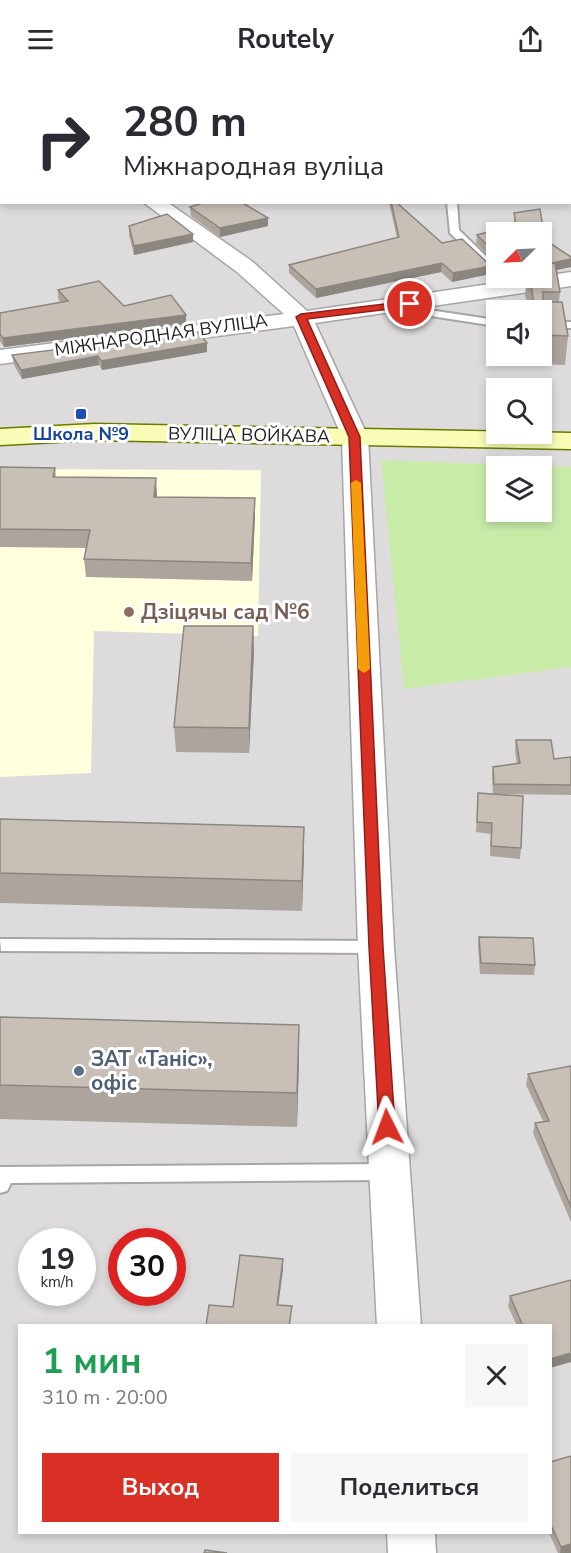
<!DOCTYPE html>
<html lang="ru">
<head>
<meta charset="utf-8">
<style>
  :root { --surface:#fff; --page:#f7f7f7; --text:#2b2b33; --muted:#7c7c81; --accent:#d93025 }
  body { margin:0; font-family:"Nunito Sans",sans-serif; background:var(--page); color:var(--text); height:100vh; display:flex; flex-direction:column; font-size:22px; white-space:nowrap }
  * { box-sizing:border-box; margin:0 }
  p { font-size:20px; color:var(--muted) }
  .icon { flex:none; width:33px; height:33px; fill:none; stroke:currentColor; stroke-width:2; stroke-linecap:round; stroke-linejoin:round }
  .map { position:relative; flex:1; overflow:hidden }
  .panel { position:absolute; left:18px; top:1246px; width:534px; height:210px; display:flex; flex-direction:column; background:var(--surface); border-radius:0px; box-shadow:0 3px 9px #0003 }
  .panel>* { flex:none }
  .hud { position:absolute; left:0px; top:0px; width:572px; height:126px; box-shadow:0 3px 9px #0003; background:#fff; color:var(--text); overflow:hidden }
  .needle { width:39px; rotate:246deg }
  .controls { position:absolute; left:486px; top:144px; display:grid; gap:12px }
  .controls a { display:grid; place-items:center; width:66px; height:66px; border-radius:0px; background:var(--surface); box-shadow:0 3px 9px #0003; font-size:30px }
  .speed { position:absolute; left:18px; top:1150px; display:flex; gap:12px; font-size:30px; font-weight:700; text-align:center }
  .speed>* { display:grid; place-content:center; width:78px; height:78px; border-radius:50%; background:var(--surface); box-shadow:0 3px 9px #0003; line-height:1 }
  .speed small { font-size:15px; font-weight:400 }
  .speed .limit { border:9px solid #d22; background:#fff; color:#111 }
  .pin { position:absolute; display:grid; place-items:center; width:51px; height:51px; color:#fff; margin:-26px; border:3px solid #fff; border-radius:50%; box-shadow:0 2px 6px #0007 }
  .me { position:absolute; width:66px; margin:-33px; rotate:357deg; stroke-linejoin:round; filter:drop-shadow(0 0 4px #0008) }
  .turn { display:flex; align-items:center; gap:21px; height:126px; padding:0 24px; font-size:27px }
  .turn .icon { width:78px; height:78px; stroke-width:2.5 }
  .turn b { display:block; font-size:42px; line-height:51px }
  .round { display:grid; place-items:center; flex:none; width:63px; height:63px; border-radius:0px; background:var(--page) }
  .headline { display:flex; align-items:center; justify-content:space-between; height:102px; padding:0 24px }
  h1 { font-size:36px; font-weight:700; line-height:45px; color:#1e9e55 }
  .button { display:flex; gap:12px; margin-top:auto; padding:12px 24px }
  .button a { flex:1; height:69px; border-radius:0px; background:var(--accent); color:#fff; font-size:24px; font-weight:700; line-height:69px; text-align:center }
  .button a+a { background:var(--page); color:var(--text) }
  header { display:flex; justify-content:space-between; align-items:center; height:78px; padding:0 24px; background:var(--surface); font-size:27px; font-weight:700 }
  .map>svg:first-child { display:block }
  .residential { fill:#dddbdb; fill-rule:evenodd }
  .education { fill:#ffffde }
  .grass { fill:#c8eca8; fill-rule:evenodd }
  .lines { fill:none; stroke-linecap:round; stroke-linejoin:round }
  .service-casing { stroke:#a6a6a6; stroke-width:4 }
  .minor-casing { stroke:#a6a6a6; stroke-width:3 }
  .secondary-casing { stroke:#6c7b00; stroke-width:3 }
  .service { fill:#fff; fill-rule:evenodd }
  .minor { fill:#fff; fill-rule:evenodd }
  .secondary { fill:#f8fcb6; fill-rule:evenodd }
  .wall { fill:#aca49d }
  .shaded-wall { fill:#8c8680 }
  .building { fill:#c8bfb7; stroke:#8c8680; stroke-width:1.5 }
  .route { fill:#d93025; stroke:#8d1f18; stroke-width:1.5 }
  .slow { fill:#f59e0b }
  .transit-dot { fill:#1a4fb4; stroke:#fff; stroke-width:2 }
  .education-dot { fill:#8d6e63; stroke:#fff; stroke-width:2 }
  .service-dot { fill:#5c6f8a; stroke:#fff; stroke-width:2 }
  .labels { text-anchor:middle; stroke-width:6; stroke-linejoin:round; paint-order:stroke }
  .far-street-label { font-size:18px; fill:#1f1f1f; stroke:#fff }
  .far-transit-label { font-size:18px; font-weight:bold; fill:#164399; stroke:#fff }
  .education-label { font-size:21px; font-weight:bold; fill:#785e54; stroke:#fff; text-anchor:start }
  .service-label { font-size:21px; font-weight:bold; fill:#4e5e75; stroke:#fff; text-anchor:start }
</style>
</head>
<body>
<header><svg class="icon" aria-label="menu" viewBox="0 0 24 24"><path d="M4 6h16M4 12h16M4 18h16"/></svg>Routely<svg class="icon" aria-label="share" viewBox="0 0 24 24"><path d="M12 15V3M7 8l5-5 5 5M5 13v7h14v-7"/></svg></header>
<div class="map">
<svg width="571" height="1475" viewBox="0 0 571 1475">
  <rect width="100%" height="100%" fill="#f0ece4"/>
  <!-- residential -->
  <path class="residential" d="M0,0H571V1475H0ZM2,2H570V124H2ZM496,154H542V200H496ZM496,232H542V278H496ZM496,310H542V356H496ZM496,388H542V434H496ZM32,1164H82V1215H32ZM122,1164H172V1215H122ZM20,1248H550V1455H20Z"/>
  <!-- education -->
  <path class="education" d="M0,391L261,392L258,558L94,553L91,695L0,699Z"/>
  <!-- grass -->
  <path class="grass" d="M381,382L571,389V589L404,611ZM496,388H542V434H496Z"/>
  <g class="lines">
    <!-- service casing -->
    <g class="service-casing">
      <g id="service">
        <path d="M447,124H457L459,152L496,188V196L492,195L450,155Z"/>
        <path d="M389,226L496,242V248L385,231L383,229Z"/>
        <rect x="542" y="244" width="29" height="6"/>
        <path d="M0,861L376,863L382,864L385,869L382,874L376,875L1,873Z"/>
        <path d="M390,1086L397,1088L400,1094L397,1100L390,1102L11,1105L7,1113L0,1115V1089H2Z"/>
      </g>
    </g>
    <!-- minor casing -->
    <g class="minor-casing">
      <g id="minor">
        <rect x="0" y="53" width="2" height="12"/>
        <path d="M143,124H167L253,184L307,233L571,194V208L315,245L368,359L394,869L421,1248H377L358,869L342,359L294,248L0,286V272L284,236L237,194Z"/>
        <path d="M387,1455H435L436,1475H388Z"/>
      </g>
    </g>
    <!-- secondary casing -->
    <g class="secondary-casing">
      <path id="secondary" d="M94,346L571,355V371L94,362L0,367V351Z"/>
    </g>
    <!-- service -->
    <use href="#service" class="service"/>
    <!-- minor -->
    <use href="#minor" class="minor"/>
    <!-- secondary -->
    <use href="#secondary" class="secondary"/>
  </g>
  <!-- wall -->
  <g class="wall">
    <path d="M397,0H571V22H570V2H399Z"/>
    <path d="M389,124H396L442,165L491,188L490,196L452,204L441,194L316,220L289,195V187L397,160Z"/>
    <path d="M190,129L268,140V148L220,159L191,138Z"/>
    <path d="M514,135L545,162L571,189L556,192L560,214L559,224L568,258L565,287L537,286L535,278H542V232H528L525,217L527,200H542L496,154V185L476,165L477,157L514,148Z"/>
    <path d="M129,148L193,156V164L134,177L129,157Z"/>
    <path d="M58,212L124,228L186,237V246L4,269L0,263V235L61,224L58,221Z"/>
    <path d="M207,274L102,292L99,287L22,301L14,287L12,277Z"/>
    <path d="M0,389L55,390L56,399L157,419L255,420V438L252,503L86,499L84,481L86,470L0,469Z"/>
    <path d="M253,548L254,573L249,675L176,674L174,649Z"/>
    <path d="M516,662L554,681L571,679V717L500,716L521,770L520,781L490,778L491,756L476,754L478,715L493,716L492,699L493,689L517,686L515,672Z"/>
    <path d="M0,741L304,749L302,833L0,825Z"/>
    <path d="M479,859L535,887L534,897L480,896L478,869Z"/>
    <path d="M0,939L299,981L297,1049L0,1041Z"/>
    <path d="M571,988V1144L533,1055L535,1045L543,1043L526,1007L528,996Z"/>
    <path d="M510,1218L550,1248H517L508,1228Z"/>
    <path d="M571,1378V1475H558L549,1455H550V1384Z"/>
  </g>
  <!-- shaded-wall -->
  <g class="shaded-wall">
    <rect x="570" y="10" width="1" height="12"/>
    <path d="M268,140V148L220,159V150Z"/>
    <path d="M193,156V164L134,177V168Z"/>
    <path d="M571,181V189L542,195V187Z"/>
    <path d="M442,185L441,194L316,220V211Z"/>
    <path d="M491,188L490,196L452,204L453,195Z"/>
    <path d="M186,237V246L4,269L3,260Z"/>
    <path d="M207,265V274L102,292L101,283Z"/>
    <path d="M98,278L99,287L22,301L21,292Z"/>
    <path d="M156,400L157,418L155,437L154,419Z"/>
    <path d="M255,420V438L252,503L251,485Z"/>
    <path d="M253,548L254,573L249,675V650Z"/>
    <path d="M304,749V779L302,833V803Z"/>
    <path d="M299,947V981L297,1049V1015Z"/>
    <path d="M283,1181V1192L277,1237V1227Z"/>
    <path d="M571,1275V1284L550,1290V1281Z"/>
    <path d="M571,1466V1475H560L561,1469Z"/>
  </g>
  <!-- building -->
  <g class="building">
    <path d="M0,0H201L204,2H2V44L0,43Z"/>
    <path d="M412,0H571V10H570V2H414Z"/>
    <path d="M206,124H241L268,140L220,150L190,129Z"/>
    <path d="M391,124H396L442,165L462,161L491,188L453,195L442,185L316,211L289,187L399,159Z"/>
    <path d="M540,131L545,162L571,179V181L542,187V154H496V176L477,157L516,147L514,135Z"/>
    <path d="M167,136L193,156L134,168L129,148Z"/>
    <path d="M555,185L560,214H543V222L545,224H562L568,258L542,257V232H535L530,200H542V187Z"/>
    <path d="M99,203L124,228L171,217L186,237L3,260L0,256V235L68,223L58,212Z"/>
    <path d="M198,254L207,265L101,283L98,278L21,292L12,277Z"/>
    <path d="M0,389L55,390L53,399L156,400L154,419L255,420L251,485L84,481L90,452L0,451Z"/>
    <path d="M184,548H253L249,650L174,649Z"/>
    <path d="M516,662H551L554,681L571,679V707L494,706L493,689L520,685Z"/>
    <path d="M478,715L523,718L521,770L491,768L492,745L477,744Z"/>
    <path d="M0,741L304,749L302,803L0,795Z"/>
    <path d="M479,859L533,860L535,887L481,885Z"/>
    <path d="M0,939L299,947L297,1015L0,1007Z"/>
    <path d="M571,988V1129L535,1045L549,1043L528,996Z"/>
    <path d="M240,1177L283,1181L277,1227L292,1228L289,1248H206L209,1227L233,1229Z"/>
    <path d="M571,1202V1275L550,1281V1248H523L510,1218Z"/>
    <path d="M571,1378V1466L561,1469L550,1445V1384Z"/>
    <path d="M205,1472L227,1475H204Z"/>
  </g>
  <!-- route -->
  <path class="route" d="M410,223L415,226L414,228L307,241L360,359L383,869L395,1049L393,1054L387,1056L381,1054L379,1049L369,869L349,359L296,239L301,236Z"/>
  <!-- slow -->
  <path class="slow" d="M356,402L361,405L370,591L364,595L358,591L351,405Z"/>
  <!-- markers -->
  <rect class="transit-dot" x="75" y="330" width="12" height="12" rx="3"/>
  <circle class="education-dot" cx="129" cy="534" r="6"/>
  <circle class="service-dot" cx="79" cy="993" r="6"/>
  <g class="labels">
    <!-- far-street labels -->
    <g class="far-street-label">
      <text transform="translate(161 257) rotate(-8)" y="6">МІЖНАРОДНАЯ ВУЛІЦА</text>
      <text transform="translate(249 357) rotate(1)" y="6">ВУЛІЦА ВОЙКАВА</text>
    </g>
    <!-- far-transit labels -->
    <g class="far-transit-label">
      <text x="81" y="362">Школа №9</text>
    </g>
    <!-- education labels -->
    <g class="education-label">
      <text x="141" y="541">Дзіцячы сад №6</text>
    </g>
    <!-- service labels -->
    <g class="service-label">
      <text x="91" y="988">ЗАТ «Таніс»,<tspan x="91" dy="24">офіс</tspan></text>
    </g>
  </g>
</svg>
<div class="controls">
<a><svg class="needle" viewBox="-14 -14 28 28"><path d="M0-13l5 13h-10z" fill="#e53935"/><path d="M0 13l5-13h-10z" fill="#7c7c81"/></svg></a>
<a><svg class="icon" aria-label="sound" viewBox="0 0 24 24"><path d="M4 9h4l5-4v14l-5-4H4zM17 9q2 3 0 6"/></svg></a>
<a><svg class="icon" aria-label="search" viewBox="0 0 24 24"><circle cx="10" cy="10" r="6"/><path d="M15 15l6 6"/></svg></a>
<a><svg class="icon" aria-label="layers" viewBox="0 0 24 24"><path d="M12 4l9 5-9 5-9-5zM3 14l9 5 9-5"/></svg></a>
</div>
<div class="speed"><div>19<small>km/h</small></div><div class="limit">30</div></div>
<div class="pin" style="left:410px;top:226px;background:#d93025"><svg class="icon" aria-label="arrive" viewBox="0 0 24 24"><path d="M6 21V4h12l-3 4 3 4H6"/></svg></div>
<svg class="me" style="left:387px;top:1049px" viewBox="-20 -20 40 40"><path d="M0-17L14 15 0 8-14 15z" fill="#d93025" stroke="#fff" stroke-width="4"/></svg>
<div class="hud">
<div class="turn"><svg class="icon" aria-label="right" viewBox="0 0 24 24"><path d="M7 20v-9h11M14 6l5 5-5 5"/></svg><div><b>280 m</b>Міжнародная вуліца</div></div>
</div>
<section class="panel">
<div class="headline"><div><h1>1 мин</h1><p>310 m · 20:00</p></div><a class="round"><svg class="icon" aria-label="close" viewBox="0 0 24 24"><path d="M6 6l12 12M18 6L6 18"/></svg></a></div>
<div class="button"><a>Выход</a><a>Поделиться</a></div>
</section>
</div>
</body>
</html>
